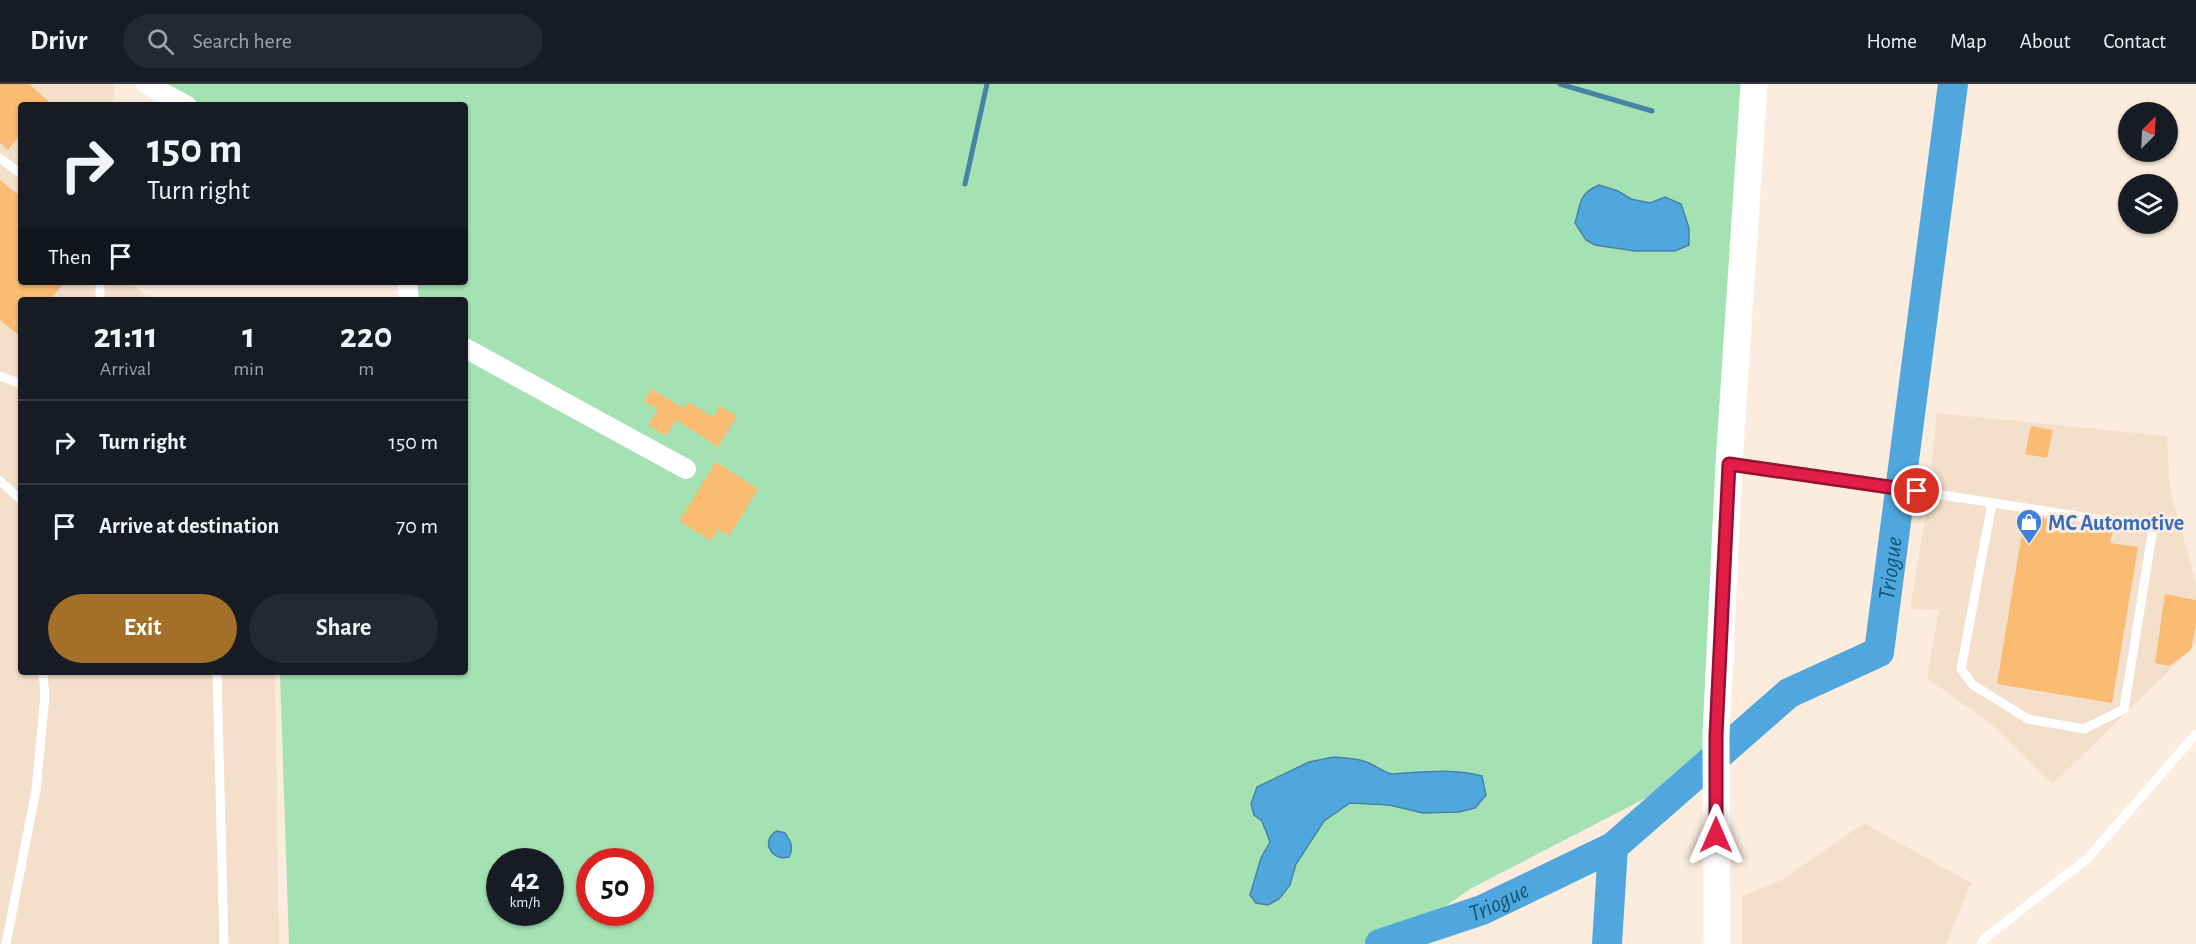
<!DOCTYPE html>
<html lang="en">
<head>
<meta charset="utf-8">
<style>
  :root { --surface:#171b24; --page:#242831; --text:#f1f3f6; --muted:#9ea1a6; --line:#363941; --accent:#a46f29 }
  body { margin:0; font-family:"Alegreya Sans",sans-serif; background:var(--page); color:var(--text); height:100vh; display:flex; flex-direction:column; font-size:22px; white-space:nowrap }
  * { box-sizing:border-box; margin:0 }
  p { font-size:20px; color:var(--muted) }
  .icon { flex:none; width:33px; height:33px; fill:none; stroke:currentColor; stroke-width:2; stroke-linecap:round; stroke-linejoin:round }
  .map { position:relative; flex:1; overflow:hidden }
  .drawer { position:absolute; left:18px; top:213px; width:450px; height:378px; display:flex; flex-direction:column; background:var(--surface); border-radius:6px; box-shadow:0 2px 4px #0004 }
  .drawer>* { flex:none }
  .top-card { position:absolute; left:18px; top:18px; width:450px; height:183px; border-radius:6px; box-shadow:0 2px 4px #0004; background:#171b24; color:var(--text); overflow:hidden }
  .needle { width:39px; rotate:24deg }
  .controls { position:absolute; left:2118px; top:18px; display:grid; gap:12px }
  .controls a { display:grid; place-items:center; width:60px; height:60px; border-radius:50%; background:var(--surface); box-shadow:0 2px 4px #0004; font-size:30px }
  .speed { position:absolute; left:486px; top:764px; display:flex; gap:12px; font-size:30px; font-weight:700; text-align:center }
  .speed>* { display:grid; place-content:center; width:78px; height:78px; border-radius:50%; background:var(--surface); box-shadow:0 2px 4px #0004; line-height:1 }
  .speed small { font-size:15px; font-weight:400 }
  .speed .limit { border:9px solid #d22; background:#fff; color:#111 }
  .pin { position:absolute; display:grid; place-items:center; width:51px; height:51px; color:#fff; margin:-26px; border:3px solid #fff; border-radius:50%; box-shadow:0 2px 6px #0007 }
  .me { position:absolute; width:66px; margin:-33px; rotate:0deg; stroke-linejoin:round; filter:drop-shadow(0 0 4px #0008) }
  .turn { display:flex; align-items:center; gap:21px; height:126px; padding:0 30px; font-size:27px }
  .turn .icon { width:78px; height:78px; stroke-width:2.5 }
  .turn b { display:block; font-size:42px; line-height:51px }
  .then { display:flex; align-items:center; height:57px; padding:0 30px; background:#0003; gap:12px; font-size:22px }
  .eta { display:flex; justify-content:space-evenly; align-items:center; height:102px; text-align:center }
  .eta b { font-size:36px; font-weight:700; line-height:42px }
  .cta { display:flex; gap:12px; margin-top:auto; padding:12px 30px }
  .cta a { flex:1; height:69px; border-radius:36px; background:var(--accent); color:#fff; font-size:24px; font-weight:700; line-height:69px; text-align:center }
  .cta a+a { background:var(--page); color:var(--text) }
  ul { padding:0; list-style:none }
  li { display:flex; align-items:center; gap:18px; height:84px; padding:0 30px; border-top:2px solid var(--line) }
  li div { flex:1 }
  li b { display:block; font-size:22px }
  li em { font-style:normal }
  header { display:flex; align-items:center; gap:36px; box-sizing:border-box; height:84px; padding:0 30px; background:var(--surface); border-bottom:2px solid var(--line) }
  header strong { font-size:28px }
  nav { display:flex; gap:33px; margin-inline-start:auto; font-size:21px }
  .search { width:420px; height:54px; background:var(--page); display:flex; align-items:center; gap:15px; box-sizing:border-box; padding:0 21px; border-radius:33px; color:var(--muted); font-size:22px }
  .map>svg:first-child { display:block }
  .built { fill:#f4dfca }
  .green { fill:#a5e2b3; fill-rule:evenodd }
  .water { fill:#4fa7dd; stroke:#4783a7; stroke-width:1.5 }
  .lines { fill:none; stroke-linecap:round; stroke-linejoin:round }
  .stream { stroke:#4783a7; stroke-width:5 }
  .river { stroke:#4fa7dd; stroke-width:30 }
  .building { fill:#fabb72 }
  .service { stroke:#fff; stroke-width:9 }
  .minor { stroke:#fff; stroke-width:20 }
  .secondary { stroke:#fff; stroke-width:27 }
  .route-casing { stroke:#92132f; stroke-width:15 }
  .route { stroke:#e11d48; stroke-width:10 }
  .labels { text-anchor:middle; stroke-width:6; stroke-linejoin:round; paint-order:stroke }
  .shop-label { font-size:22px; font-weight:bold; fill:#366cbe; stroke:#fbecdd; text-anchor:start }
  .water-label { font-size:24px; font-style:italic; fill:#115479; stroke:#fbecdd }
</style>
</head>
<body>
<header>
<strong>Drivr</strong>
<div class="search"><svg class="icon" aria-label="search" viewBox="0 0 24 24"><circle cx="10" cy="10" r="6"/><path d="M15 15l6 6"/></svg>Search here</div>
<nav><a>Home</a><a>Map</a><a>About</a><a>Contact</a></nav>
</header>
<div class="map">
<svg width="2196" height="860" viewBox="0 0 2196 860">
  <rect width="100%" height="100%" fill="#fbecdd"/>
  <!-- built -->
  <g class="built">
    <path d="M0,0H115L113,21H21V198H130L151,216H21V588H275L279,860H0Z"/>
    <path d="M1937,329L2167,352L2170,406L2196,498V560L2053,700L1991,640L1927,594L1939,526L1910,525L1926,428Z"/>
    <path d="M1864,739L1971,799L1946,860H1742V812L1783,795Z"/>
  </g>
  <!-- green -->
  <path class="green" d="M166,0H1747L1703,670L1700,686L1470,805L1391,860H289L280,588H465V216H418L415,198H465V21H203ZM500,777H550V828H500ZM590,777H640V828H590Z"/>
  <!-- water -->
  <g class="water">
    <path d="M1599,101L1618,107L1631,115L1650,119L1665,113L1681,120L1689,144V161L1675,167H1635L1595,161L1586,156L1575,139C1581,120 1578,110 1599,101Z"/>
    <path d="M1334,673C1346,674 1359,674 1369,679C1378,683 1383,688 1392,690C1423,688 1452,684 1482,692L1486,711L1475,724L1459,728L1423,729L1389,721L1350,719L1324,737L1296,780L1290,801L1279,815L1268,821L1256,819L1250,811L1261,774L1270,758L1262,737L1254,731L1251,720L1257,703L1309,678Z"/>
    <path d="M777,747L785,749C791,758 794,763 789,773C771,778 760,756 777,747Z"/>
  </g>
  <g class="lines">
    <!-- stream -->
    <g class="stream">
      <path d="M1560,0L1652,27"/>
      <path d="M965,100L987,0"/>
    </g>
    <!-- river -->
    <g class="river">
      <path id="s1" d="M1380,860L1482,826L1613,763L1789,609L1879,568L1953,0"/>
      <path d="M1607,860L1613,763"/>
    </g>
  </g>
  <!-- building -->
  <g class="building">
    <path d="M0,0H29L53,21H21V50L8,66L0,59Z"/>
    <path d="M0,96L21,113V198H65L50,216H21V253L0,236Z"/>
    <path d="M651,305L684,324L688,318L713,333L720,322L737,332L718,363L676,336L666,352L648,341L658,325L644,317Z"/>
    <path d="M2031,342L2053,346L2047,374L2025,370Z"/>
    <path d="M716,378L758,405L729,452L718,445L711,457L679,437Z"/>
    <path d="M2025,431L2113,446L2110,459L2138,463L2112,619L1997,600Z"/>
    <path d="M2165,510L2196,516V540L2191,566L2169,582L2155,579Z"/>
  </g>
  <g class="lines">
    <!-- service -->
    <g class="service">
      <path d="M0,74L21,90"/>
      <path d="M100,216V198"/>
      <path d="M0,292L21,300"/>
      <path d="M1732,381L1892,403L2153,444L2124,625L2084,645L2028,635L1973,601L1961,585L1992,419"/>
      <path d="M0,397L21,416"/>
      <path d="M217,588L224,860"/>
      <path d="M6,860L36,706L45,612L43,588"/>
      <path d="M1981,860L1985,854L2088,774L2196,650"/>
    </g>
    <!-- minor -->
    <g class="minor">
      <path d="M146,0L186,21"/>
      <path d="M407,198L409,216"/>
      <path d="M465,264L686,385"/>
    </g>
    <!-- secondary -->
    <path class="secondary" d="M1717,860L1716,651L1729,380L1754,0"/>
  </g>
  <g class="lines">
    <!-- route casing -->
    <g class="route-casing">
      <path id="route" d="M1716,751V651L1729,380L1917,407"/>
    </g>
    <!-- route -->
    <use href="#route" class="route"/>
  </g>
  <!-- icons -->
  <defs>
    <g id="shop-pin" transform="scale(1.35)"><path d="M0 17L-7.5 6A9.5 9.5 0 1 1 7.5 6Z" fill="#3f7fe0" stroke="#fbecdd"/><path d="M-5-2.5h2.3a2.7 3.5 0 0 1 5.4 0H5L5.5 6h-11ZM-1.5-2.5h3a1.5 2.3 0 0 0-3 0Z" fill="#fff"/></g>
  </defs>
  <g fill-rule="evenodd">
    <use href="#shop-pin" x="2029" y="438"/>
  </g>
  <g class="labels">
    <!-- shop labels -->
    <g class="shop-label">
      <text x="2048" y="446">MC Automotive</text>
    </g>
    <!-- water labels -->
    <g class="water-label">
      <text dy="8" stroke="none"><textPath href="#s1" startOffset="670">Triogue</textPath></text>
      <text dy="8" stroke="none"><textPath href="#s1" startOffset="126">Triogue</textPath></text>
    </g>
  </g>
</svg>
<div class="controls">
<a><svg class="needle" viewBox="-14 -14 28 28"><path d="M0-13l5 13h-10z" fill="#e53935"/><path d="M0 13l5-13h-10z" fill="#9ea1a6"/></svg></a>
<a><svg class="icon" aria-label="layers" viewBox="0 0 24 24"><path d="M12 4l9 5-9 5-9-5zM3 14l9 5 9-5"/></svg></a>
</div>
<div class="speed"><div>42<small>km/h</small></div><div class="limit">50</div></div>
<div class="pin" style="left:1917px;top:407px;background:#d93025"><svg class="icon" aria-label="arrive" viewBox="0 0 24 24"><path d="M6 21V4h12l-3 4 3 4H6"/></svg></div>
<svg class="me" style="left:1716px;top:751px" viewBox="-20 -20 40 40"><path d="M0-17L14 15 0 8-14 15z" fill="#e11d48" stroke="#fff" stroke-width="4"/></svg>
<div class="top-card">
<div class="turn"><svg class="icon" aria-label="right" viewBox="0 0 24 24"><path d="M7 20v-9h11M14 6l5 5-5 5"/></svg><div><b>150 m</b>Turn right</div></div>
<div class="then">Then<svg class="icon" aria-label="arrive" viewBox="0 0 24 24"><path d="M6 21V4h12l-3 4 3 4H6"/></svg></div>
</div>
<section class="drawer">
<div class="eta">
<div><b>21:11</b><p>Arrival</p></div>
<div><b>1</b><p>min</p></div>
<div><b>220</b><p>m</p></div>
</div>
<ul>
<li><svg class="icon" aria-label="right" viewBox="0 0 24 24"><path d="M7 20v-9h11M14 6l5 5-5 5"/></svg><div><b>Turn right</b></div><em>150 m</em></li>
<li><svg class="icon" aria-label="arrive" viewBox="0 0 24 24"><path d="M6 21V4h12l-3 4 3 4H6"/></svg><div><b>Arrive at destination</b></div><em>70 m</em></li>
</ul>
<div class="cta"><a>Exit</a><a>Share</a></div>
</section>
</div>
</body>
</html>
